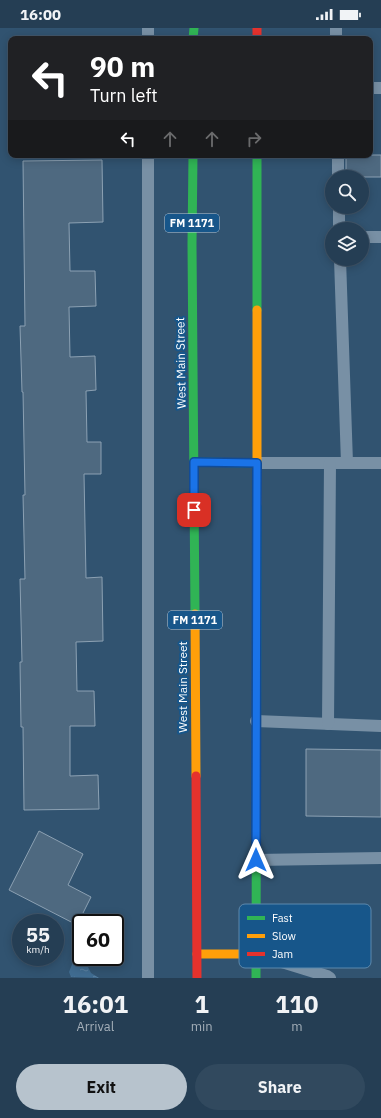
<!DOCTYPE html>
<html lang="en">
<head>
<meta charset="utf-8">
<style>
  :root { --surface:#253e54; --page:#31495e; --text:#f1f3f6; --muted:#a3aeb8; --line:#42576b; --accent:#b7c3cd }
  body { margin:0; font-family:"IBM Plex Sans",sans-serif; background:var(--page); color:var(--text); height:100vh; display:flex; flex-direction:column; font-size:15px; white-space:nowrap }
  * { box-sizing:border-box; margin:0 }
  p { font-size:13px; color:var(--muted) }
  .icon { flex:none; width:22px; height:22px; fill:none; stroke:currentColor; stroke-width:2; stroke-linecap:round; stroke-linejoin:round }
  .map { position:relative; height:950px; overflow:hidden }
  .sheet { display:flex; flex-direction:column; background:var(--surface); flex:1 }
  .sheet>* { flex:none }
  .hud { position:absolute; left:8px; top:8px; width:365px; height:122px; border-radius:8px; box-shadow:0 2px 10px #0003,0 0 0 1px var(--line); background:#202124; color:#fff; overflow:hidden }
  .controls { position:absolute; left:325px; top:142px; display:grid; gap:8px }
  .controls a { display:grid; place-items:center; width:44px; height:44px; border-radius:50%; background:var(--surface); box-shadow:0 2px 10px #0003,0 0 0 1px var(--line); font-size:20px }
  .speed { position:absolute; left:12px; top:886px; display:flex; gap:8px; font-size:20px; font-weight:700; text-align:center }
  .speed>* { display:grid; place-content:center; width:52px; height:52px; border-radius:50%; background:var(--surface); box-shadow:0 2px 10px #0003,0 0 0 1px var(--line); line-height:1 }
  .speed small { font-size:10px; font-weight:400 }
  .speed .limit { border:2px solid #111; border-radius:6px; background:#fff; color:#111 }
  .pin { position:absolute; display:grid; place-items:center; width:34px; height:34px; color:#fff; margin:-17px; border-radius:8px; box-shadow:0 2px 6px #0006 }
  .me { position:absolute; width:44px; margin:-22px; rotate:0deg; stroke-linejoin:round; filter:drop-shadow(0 0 3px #0008) }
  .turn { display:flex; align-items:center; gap:14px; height:84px; padding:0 16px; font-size:18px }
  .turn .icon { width:52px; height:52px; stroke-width:2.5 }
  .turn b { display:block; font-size:28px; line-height:34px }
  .lanes { display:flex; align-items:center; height:38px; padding:0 16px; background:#0003; justify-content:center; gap:20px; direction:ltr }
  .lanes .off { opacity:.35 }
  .eta { display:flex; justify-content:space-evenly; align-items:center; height:68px; text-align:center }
  .eta b { font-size:24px; font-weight:800; line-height:28px }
  .button { display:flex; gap:8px; margin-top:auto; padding:8px 16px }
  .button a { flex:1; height:46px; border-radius:24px; background:var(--accent); color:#111; font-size:16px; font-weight:800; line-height:46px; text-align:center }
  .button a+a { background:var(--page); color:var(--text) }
  .status { display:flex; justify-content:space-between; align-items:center; height:28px; padding:0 20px; background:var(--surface); direction:ltr }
  .status svg { height:11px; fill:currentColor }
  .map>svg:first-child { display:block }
  .water { fill:url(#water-ripples) }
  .building { fill:#4e6980; stroke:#8ca1b3 }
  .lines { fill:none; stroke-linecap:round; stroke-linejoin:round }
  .lane { stroke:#7890a5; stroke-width:12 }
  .fast { stroke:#30b455; stroke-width:9 }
  .slow { stroke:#ff9f0a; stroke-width:9 }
  .jam { stroke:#e5322d; stroke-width:9 }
  .route-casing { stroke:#114b97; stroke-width:10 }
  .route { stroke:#1a73e8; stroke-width:7 }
  .labels { text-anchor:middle; stroke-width:4; stroke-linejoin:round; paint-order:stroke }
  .shield { fill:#17568a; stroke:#b9ccdc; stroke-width:1 }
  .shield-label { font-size:11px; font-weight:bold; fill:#fff }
  .street-label { font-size:12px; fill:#fff; stroke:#17568a }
  .key { fill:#17568a; stroke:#5d89ad; stroke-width:1 }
  .key-label { font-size:11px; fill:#fff }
</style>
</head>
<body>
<div class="status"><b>16:00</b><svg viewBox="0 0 49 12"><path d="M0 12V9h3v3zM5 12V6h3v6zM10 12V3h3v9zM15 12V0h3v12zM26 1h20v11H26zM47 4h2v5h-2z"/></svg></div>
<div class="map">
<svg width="381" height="950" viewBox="0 0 381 950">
  <defs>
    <pattern id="water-ripples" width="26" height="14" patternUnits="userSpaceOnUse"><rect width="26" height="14" fill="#406c91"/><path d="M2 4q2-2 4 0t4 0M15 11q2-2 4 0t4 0" fill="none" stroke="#5d82a2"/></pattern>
  </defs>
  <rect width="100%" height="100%" fill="#315370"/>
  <!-- water -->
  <path class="water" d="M79,933L87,937L91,945L99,950L71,949L69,944L73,934Z"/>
  <!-- building -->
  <g class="building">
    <rect x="346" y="127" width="35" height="22"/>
    <path d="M102,132L103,194L69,195L70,243H95L96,278L69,279L70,329L95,328L96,362L86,363L87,414H101V446H84L86,550L102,549L103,613L76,614L77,663H94L95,698H70V748L98,747L99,781L24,782L23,699H21L20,634H22L20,551H25L23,467H25L23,364H22L20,298H25L23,133Z"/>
    <path d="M306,721L381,722V789L306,788Z"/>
    <path d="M39,803L83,826L68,857L91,869L77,897L9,862Z"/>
  </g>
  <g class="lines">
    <!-- lane -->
    <g class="lane">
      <path d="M148,0V11"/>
      <path d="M336,0V11"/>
      <path d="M370,60H381"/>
      <path d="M148,127V950"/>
      <path d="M338,127V149"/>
      <path d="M339,179V201"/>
      <path d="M362,209H381"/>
      <path d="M340,231L347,435"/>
      <path d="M257,435H381"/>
      <path d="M256,693L381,698"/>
      <path d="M328,696L330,435"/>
      <path d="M256,832L381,830"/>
      <path d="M256,926L327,948L330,950"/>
    </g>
    <!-- fast -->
    <g class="fast">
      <path d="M193,11L194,0"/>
      <path d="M193,127L192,216L195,586"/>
      <path d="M257,282V127"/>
      <path d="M194,434L257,435"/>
      <path d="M256,950L257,476"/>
    </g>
    <!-- slow -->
    <g class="slow">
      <path d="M257,476V282"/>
      <path d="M195,586L196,748"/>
      <path d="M197,926H256"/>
    </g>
    <!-- jam -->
    <g class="jam">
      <path d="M257,0V11"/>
      <path d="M196,748L197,950"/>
    </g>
  </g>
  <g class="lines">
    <!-- route casing -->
    <g class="route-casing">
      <path id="route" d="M194,482V434L257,435L256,832"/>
    </g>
    <!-- route -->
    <use href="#route" class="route"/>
  </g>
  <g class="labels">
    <!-- shield labels -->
    <g class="shield">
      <rect x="165" y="186" width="54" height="18" rx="3"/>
      <rect x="168" y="583" width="54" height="18" rx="3"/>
    </g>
    <g class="shield-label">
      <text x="192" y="199">FM 1171</text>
      <text x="195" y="596">FM 1171</text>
    </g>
    <!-- street labels -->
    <g class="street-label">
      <text transform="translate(181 335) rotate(-91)" y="4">West Main Street</text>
      <text transform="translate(183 659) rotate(-90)" y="4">West Main Street</text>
    </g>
  </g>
  <!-- legend -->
  <rect x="239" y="876" width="132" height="64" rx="6" class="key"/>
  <rect x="247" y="888" width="18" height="4" fill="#30b455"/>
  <rect x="247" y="906" width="18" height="4" fill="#ff9f0a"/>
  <rect x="247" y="924" width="18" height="4" fill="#e5322d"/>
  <g class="key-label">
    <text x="272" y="894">Fast</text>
    <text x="272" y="912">Slow</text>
    <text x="272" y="930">Jam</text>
  </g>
</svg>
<div class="controls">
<a><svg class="icon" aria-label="search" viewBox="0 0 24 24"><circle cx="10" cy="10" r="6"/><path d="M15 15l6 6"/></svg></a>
<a><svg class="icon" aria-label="layers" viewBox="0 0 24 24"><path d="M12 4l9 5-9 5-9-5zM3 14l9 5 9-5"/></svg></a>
</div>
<div class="speed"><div>55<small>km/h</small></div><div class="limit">60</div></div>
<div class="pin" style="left:194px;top:482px;background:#d93025"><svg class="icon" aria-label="arrive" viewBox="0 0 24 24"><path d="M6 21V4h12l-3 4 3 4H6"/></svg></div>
<svg class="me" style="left:256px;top:832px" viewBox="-20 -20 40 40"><path d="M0-17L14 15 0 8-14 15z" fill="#1a73e8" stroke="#fff" stroke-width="4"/></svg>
<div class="hud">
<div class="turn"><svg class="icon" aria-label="left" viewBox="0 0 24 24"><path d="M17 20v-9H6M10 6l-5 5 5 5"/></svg><div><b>90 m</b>Turn left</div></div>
<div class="lanes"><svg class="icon" aria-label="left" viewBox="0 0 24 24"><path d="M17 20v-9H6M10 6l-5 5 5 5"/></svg><svg class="icon off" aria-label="ahead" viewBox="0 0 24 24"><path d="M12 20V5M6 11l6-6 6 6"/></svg><svg class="icon off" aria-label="ahead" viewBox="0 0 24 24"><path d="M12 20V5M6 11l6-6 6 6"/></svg><svg class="icon off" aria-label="right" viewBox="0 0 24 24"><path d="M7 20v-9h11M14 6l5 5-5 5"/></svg></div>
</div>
</div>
<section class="sheet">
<div class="eta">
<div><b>16:01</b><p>Arrival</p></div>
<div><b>1</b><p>min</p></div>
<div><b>110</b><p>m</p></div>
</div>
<div class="button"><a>Exit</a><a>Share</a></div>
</section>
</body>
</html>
